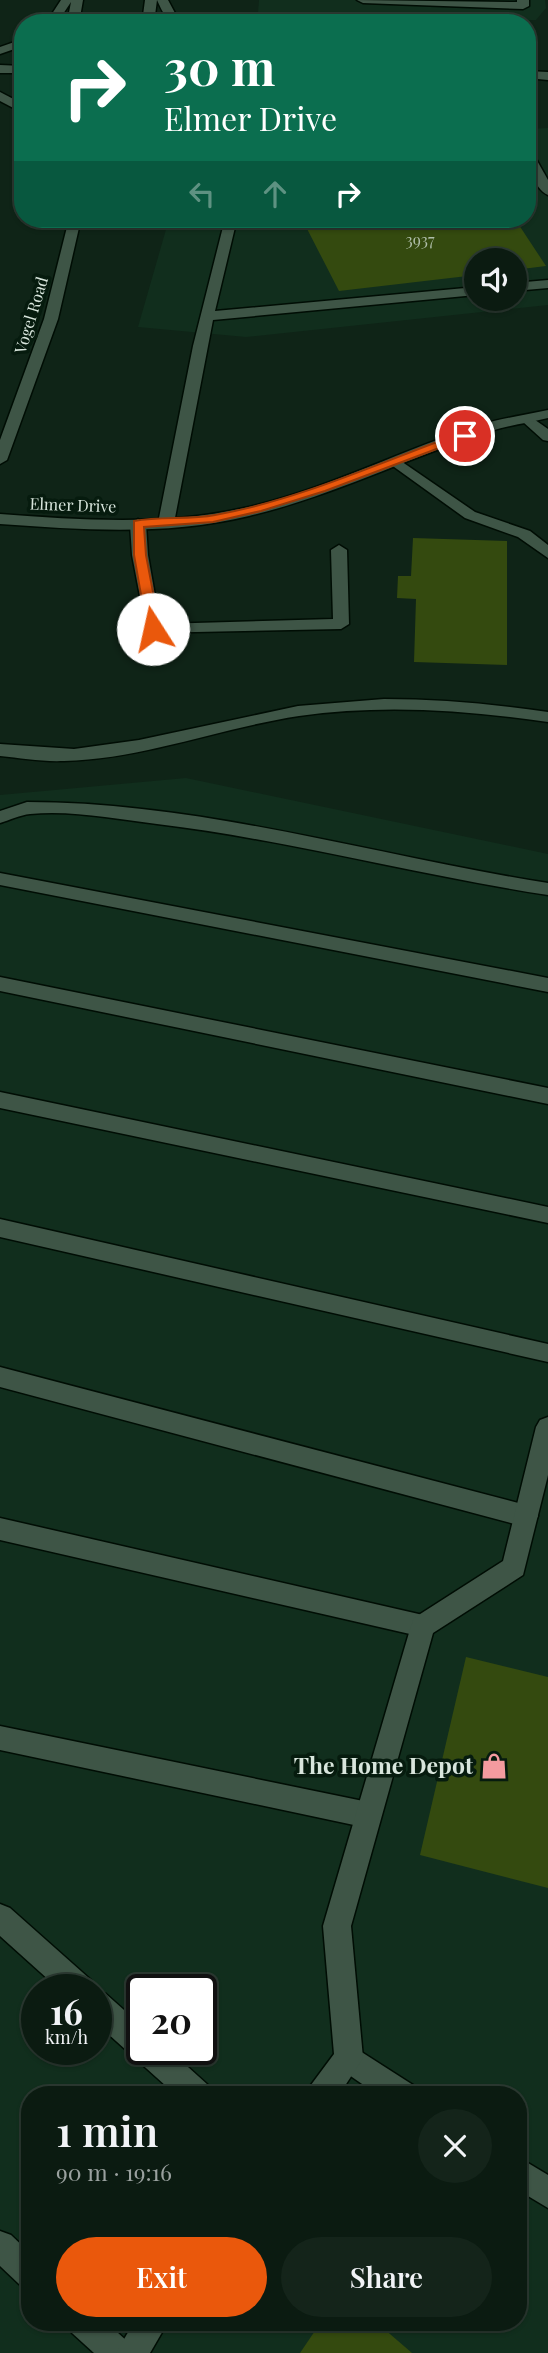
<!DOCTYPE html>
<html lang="en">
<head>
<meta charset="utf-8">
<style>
  :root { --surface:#0b1b11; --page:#14241a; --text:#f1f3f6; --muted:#9aa19f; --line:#2b3931; --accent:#ea580c }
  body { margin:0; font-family:"Playfair Display",serif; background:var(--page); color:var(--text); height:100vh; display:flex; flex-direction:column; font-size:26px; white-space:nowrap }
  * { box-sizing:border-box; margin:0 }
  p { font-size:23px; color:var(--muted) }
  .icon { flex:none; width:38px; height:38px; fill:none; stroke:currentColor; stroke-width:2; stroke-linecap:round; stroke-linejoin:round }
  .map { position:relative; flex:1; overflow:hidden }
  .details { position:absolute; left:21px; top:2086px; width:506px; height:245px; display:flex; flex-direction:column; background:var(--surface); border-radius:28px; box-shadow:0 2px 5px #0004,0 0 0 2px var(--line) }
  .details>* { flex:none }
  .banner { position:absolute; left:14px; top:14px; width:522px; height:214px; border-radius:28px; box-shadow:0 2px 5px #0004,0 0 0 2px var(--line); background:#0b6e4f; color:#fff; overflow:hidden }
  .buttons { position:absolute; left:464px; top:248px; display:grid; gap:14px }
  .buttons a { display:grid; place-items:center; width:63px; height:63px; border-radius:50%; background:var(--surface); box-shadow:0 2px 5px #0004,0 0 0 2px var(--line); font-size:35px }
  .speed { position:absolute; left:21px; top:1974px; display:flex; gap:14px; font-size:35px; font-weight:700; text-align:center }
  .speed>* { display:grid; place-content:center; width:91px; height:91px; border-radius:50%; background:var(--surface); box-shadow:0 2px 5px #0004,0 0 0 2px var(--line); line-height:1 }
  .speed small { font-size:18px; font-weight:400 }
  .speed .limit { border:4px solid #111; border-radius:10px; background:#fff; color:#111 }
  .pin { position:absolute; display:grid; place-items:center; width:60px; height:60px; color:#fff; margin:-30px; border:4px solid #fff; border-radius:50%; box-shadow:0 2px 7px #0007 }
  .me { position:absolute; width:77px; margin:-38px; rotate:350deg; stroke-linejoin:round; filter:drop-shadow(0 0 5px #0008) }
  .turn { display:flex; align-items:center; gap:24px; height:147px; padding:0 35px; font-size:32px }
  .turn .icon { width:91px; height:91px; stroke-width:2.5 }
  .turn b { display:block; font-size:49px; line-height:60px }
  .lanes { display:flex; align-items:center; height:66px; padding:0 35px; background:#0003; justify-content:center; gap:35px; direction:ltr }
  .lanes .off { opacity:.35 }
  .round { display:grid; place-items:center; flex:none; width:74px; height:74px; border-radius:37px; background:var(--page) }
  .overview { display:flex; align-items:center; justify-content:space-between; height:119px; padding:0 35px }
  h1 { font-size:42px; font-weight:600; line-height:52px }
  .cta { display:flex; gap:14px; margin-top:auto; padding:14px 35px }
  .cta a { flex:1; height:80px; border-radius:42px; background:var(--accent); color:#fff; font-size:28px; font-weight:600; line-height:80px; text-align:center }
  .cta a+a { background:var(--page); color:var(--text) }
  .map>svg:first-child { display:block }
  .built { fill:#112e1d; fill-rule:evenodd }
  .building { fill:#344a0f }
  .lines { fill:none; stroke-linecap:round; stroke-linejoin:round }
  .lane-casing { stroke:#000d04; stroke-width:3 }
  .street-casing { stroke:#000d04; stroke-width:3 }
  .secondary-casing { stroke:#000d04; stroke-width:3 }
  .lane { fill:#3e5546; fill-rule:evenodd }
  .street { fill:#3e5546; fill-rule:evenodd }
  .secondary { fill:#3e5546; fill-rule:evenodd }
  .route { fill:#ea580c; stroke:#983908; stroke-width:2 }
  .labels { text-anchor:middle; stroke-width:7; stroke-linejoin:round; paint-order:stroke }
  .number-label { font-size:16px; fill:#afbea9 }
  .far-street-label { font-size:16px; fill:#d8e5dc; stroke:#061b0e }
  .near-poi-label { font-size:23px; font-weight:bold; fill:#d8e5dc; stroke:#061b0e; text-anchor:end }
</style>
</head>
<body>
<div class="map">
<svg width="548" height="2353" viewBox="0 0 548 2353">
  <rect width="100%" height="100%" fill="#0f2417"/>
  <!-- built -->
  <g class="built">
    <path d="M259,0H545L546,8L536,20L287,23L258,13Z"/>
    <path d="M548,128V305L246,337L138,327L169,219H527V129ZM476,261H514V299H476Z"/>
    <path d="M186,778L548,854V2353H0V795ZM37,1990H96V2049H37ZM142,1990H201V2049H142ZM30,2095H518V2322H30Z"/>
  </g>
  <!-- building -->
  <g class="building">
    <path d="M302,219H515L546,266L514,270V261H476V275L339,291Z"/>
    <path d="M413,538L507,541V665L414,662L416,599L397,598L398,576H411Z"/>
    <path d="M466,1657L548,1677V1888L420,1855Z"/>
    <path d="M321,2322H376L412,2353H300Z"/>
  </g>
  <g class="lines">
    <!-- lane casing -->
    <g class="lane-casing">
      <g id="lane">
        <path d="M357,0L517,2V0H529V6L523,9L363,3Z"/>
        <path d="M527,149L531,150L548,180V195C534,189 526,163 527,149Z"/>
        <path d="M225,219H237L215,311L476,287V295L213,320L174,523L166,528L158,523L193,346Z"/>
        <path d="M548,280V288L514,291V283Z"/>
        <path d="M528,415L548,429V441L543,440L523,422L521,419Z"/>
        <path d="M395,457L475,512L530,531L548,545V558L518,537L465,518L390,464L388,461Z"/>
        <path d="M138,519L146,524L148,555L160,624L333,619L331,550L339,545L347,550L349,624L341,629L147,633L132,555L130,524Z"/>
        <path d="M27,802C203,802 375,856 548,883V895C417,875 289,840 157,824C116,819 72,810 30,814C20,815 10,820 0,823V811Z"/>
        <path d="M0,873L548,978V992L0,885Z"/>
        <path d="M0,977L548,1088V1104L0,991Z"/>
        <path d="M0,1092L548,1207V1223L0,1108Z"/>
        <path d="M0,1219L548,1344V1362L0,1237Z"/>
        <path d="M0,1367L526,1505L534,1509L538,1516L534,1523L526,1527L0,1387Z"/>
        <path d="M0,1518L423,1615L432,1618L435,1626L432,1634L423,1637L0,1540Z"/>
        <path d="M0,1726L368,1802L377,1806L381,1815L377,1824L368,1828L0,1750Z"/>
        <path d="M0,1904L10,1908L91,1980L95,1990H60L0,1936Z"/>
        <path d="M96,1990L106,1994L142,2026V2049H168L208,2085L212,2095H176L96,2023Z"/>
        <path d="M349,2044L413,2085L417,2095H378L339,2068L335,2058L339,2048Z"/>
        <path d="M518,2157L548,2175V2208L518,2190Z"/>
        <path d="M0,2231L11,2235L30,2253V2288L19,2284L0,2266Z"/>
        <path d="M68,2322H106L128,2342L132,2353H94L72,2333Z"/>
      </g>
    </g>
    <!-- street casing -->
    <g class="street-casing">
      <g id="street">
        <path d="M0,65L23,66V73H0Z"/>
        <path d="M548,410V418C529,423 509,425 491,431C409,457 333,496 249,516C167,536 83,530 0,524V514C82,520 164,526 244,508C326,490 401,450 480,425C502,418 526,415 548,410Z"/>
        <path d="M384,699C439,699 493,704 548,712V722C465,710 382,704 299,716C220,728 143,759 64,761C42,762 21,758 0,756V744L74,749L139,740L298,706Z"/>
        <path d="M548,1417V1475L523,1575L433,1633L351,1926L363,2058L339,2095H307L311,2085L334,2054L323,1926L411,1626L414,1618L503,1561L536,1427L540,1420Z"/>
        <path d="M134,2322H168L150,2353H116Z"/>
      </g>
    </g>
    <!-- secondary casing -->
    <g class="secondary-casing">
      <g id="secondary">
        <path d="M61,0H83L79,23H67L71,2L57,23H46Z"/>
        <path d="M145,0H168L176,15L184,23C167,23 164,15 157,0L154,23H142Z"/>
        <path d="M23,39V46L0,54V47Z"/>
        <path d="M527,71L548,72V80L527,78Z"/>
        <path d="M0,92L23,104V113L0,101Z"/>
        <path d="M69,219H81L58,319L7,460L0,464V440L44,319Z"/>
      </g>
    </g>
    <!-- lane -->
    <use href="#lane" class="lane"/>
    <!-- street -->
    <use href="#street" class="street"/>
    <!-- secondary -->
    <use href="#secondary" class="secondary"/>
  </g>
  <!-- route -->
  <path class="route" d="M461,433L471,436L325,491L261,511L213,522L144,527L146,555L160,629L153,632L147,629L134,555V521C161,516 189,520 215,515C299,500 381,462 461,433Z"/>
  <!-- icons -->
  <defs>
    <g id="shop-bare" transform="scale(2.1)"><path d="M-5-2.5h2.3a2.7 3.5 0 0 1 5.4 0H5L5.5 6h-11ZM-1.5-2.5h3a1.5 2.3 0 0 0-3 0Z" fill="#f49b9f" stroke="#061b0e" stroke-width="2.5" paint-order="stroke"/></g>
  </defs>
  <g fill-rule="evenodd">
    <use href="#shop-bare" x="494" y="1766"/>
  </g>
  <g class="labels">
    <!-- number labels -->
    <g class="number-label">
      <text x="420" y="246">3937</text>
    </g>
    <!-- far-street labels -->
    <g class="far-street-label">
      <text transform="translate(31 315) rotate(-73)" y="6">Vogel Road</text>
      <text transform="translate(73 505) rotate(2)" y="6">Elmer Drive</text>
    </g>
    <!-- near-poi labels -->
    <g class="near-poi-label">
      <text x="473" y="1774">The Home Depot</text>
    </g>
  </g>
</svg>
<div class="buttons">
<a><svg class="icon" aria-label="sound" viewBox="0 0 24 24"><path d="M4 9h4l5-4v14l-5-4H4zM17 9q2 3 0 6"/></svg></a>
</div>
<div class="speed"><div>16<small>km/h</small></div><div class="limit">20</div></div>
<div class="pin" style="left:465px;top:436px;background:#d93025"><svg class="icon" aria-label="arrive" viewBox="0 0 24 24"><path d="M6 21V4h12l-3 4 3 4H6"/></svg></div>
<svg class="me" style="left:153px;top:629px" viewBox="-20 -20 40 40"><circle r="19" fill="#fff"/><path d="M0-13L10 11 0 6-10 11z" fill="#ea580c"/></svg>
<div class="banner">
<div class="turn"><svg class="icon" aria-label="right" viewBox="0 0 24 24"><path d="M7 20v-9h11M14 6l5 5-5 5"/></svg><div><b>30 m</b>Elmer Drive</div></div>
<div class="lanes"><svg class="icon off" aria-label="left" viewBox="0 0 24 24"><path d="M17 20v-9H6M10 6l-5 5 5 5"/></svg><svg class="icon off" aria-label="ahead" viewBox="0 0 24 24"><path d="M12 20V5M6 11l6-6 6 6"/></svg><svg class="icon" aria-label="right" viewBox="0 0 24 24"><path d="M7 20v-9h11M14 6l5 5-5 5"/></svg></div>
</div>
<section class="details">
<div class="overview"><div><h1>1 min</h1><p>90 m · 19:16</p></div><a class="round"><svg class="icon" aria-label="close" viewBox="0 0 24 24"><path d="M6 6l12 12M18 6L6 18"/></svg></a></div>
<div class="cta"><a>Exit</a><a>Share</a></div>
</section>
</div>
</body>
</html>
